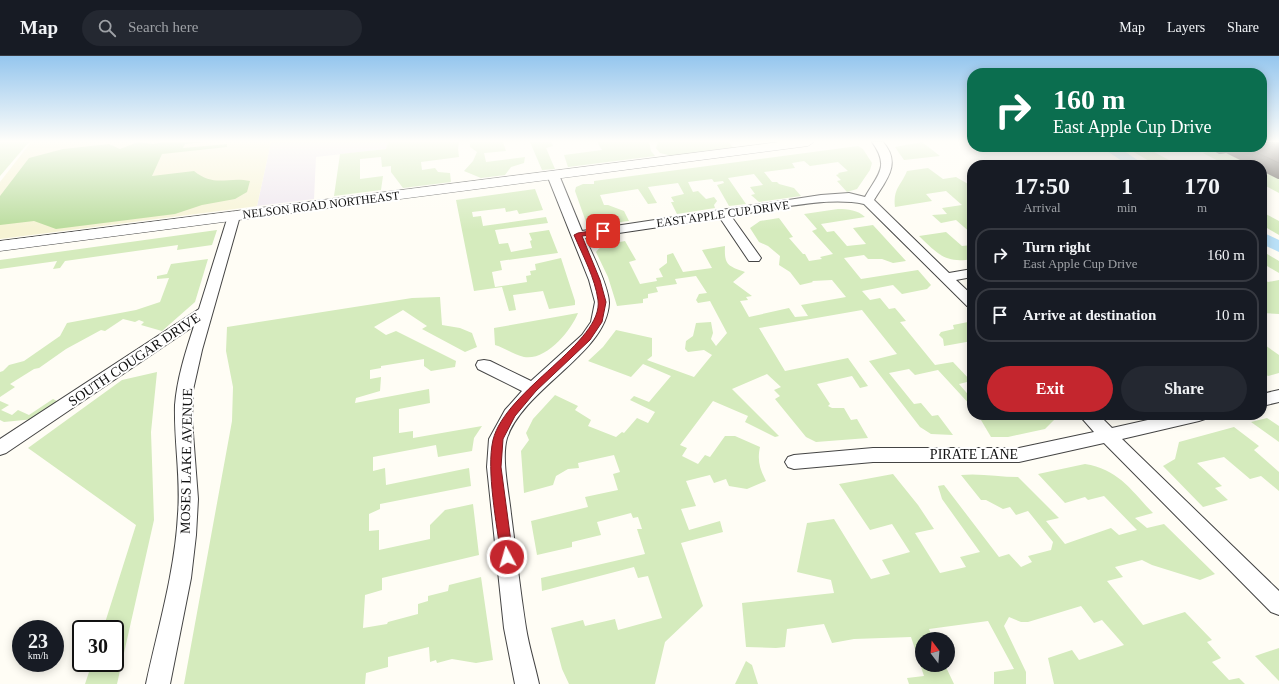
<!DOCTYPE html>
<html lang="en">
<head>
<meta charset="utf-8">
<style>
  :root { --surface:#171b24; --page:#242831; --text:#f1f3f6; --muted:#9ea1a6; --line:#363941; --accent:#c4262e }
  body { margin:0; font-family:"Times New Roman",serif; background:var(--page); color:var(--text); height:100vh; display:flex; flex-direction:column; font-size:15px; white-space:nowrap }
  * { box-sizing:border-box; margin:0 }
  p { font-size:13px; color:var(--muted) }
  .icon { flex:none; width:22px; height:22px; fill:none; stroke:currentColor; stroke-width:2; stroke-linecap:round; stroke-linejoin:round }
  .map { position:relative; flex:1; overflow:hidden }
  .drawer { position:absolute; left:967px; top:104px; width:300px; height:260px; display:flex; flex-direction:column; background:var(--surface); border-radius:16px; box-shadow:0 2px 10px #0003 }
  .drawer>* { flex:none }
  .banner { position:absolute; left:967px; top:12px; width:300px; height:84px; border-radius:16px; box-shadow:0 2px 10px #0003; background:#0b6e4f; color:#fff; overflow:hidden }
  .needle { width:26px; rotate:344deg }
  .tools { position:absolute; left:915px; top:576px; display:grid; gap:8px }
  .tools a { display:grid; place-items:center; width:40px; height:40px; border-radius:50%; background:var(--surface); box-shadow:0 2px 10px #0003; font-size:20px }
  .speed { position:absolute; left:12px; top:564px; display:flex; gap:8px; font-size:20px; font-weight:700; text-align:center }
  .speed>* { display:grid; place-content:center; width:52px; height:52px; border-radius:50%; background:var(--surface); box-shadow:0 2px 10px #0003; line-height:1 }
  .speed small { font-size:10px; font-weight:400 }
  .speed .limit { border:2px solid #111; border-radius:6px; background:#fff; color:#111 }
  .pin { position:absolute; display:grid; place-items:center; width:34px; height:34px; color:#fff; margin:-17px; border-radius:8px; box-shadow:0 2px 6px #0006 }
  .me { position:absolute; width:44px; margin:-22px; rotate:354deg; stroke-linejoin:round; filter:drop-shadow(0 0 3px #0008) }
  .turn { display:flex; align-items:center; gap:14px; height:84px; padding:0 20px; font-size:18px }
  .turn .icon { width:52px; height:52px; stroke-width:2.5 }
  .turn b { display:block; font-size:28px; line-height:34px }
  .eta { display:flex; justify-content:space-evenly; align-items:center; height:68px; text-align:center }
  .eta b { font-size:24px; font-weight:700; line-height:28px }
  .cta { display:flex; gap:8px; margin-top:auto; padding:8px 20px }
  .cta a { flex:1; height:46px; border-radius:24px; background:var(--accent); color:#fff; font-size:16px; font-weight:700; line-height:46px; text-align:center }
  .cta a+a { background:var(--page); color:var(--text) }
  ul { padding:0; list-style:none }
  li { display:flex; align-items:center; gap:12px; height:54px; margin:0 8px 6px; padding:0 12px; border:2px solid var(--line); border-radius:16px }
  li div { flex:1 }
  li b { display:block; font-size:15px }
  li em { font-style:normal }
  header { display:flex; align-items:center; gap:24px; box-sizing:border-box; height:56px; padding:0 20px; background:var(--surface); border-bottom:1px solid var(--line) }
  header strong { font-size:19px }
  nav { display:flex; gap:22px; margin-inline-start:auto; font-size:14px }
  .search { width:280px; height:36px; background:var(--page); display:flex; align-items:center; gap:10px; box-sizing:border-box; padding:0 14px; border-radius:22px; color:var(--muted); font-size:15px }
  .map>svg:first-child { display:block }
  .industrial { fill:#eee6ef }
  .farmland { fill:#f6f3d4 }
  .green { fill:#d5ebbd }
  .forest { fill:#b9dc9c }
  .lines { fill:none; stroke-linecap:round; stroke-linejoin:round }
  .canal { fill:#b9e0f7; fill-rule:evenodd }
  .minor-casing { stroke:#444; stroke-width:2 }
  .tertiary-casing { stroke:#444; stroke-width:1 }
  .minor { fill:#fff; fill-rule:evenodd }
  .tertiary { fill:#fff; fill-rule:evenodd }
  .wall { fill:#4d4742 }
  .shaded-wall { fill:#3f3936 }
  .building { fill:#5a524d; stroke:#3f3936 }
  .route { fill:#c4262e; stroke:#7f191e }
  .labels { text-anchor:middle; stroke-width:4; stroke-linejoin:round; paint-order:stroke }
  .far-street-label { font-size:12px; fill:#111; stroke:#fff }
  .street-label { font-size:14px; fill:#111; stroke:#fff }
</style>
</head>
<body>
<header>
<strong>Map</strong>
<div class="search"><svg class="icon" aria-label="search" viewBox="0 0 24 24"><circle cx="10" cy="10" r="6"/><path d="M15 15l6 6"/></svg>Search here</div>
<nav><a>Map</a><a>Layers</a><a>Share</a></nav>
</header>
<div class="map">
<svg width="1279" height="628" viewBox="0 0 1279 628">
  <rect width="100%" height="100%" fill="#fffdf5"/>
  <!-- industrial -->
  <path class="industrial" d="M271,86H388L386,93L316,101L314,143L257,150Z"/>
  <!-- farmland -->
  <path class="farmland" d="M31,86H271L257,150L0,183V126Z"/>
  <!-- green -->
  <g class="green">
    <path d="M0,86H29L0,120Z"/>
    <path d="M388,86H459L458,93L459,101L421,106L422,114L435,112L438,116L450,117L451,126L403,132L391,116V110L382,111L381,101L360,103V123L383,120L381,134L334,140L340,98L386,93Z"/>
    <path d="M470,86H503L506,95L484,97L486,106L525,101L524,107L511,111L505,119L481,122L464,115L473,105L477,96L470,91Z"/>
    <path d="M530,86H551L553,90L546,92L555,113L542,114Z"/>
    <path d="M597,86H649L651,95L655,100L568,111L564,99L602,94Z"/>
    <path d="M658,86H729L733,92L672,100L660,97L656,92Z"/>
    <path d="M922,86L940,100L904,104L895,91Z"/>
    <path d="M858,90L863,93L872,107L870,114L857,133L847,136L837,125L841,124L836,119L839,118L838,117L848,115L838,106L810,110L804,105L792,107L795,112L764,116L772,126H777L779,128L794,132L801,140L759,146L751,139L755,138L750,131L763,129L754,118L728,122L746,148L729,150L717,129L724,127L723,125L714,126L712,123L688,126L693,136L698,135L706,143L714,141L717,145L714,149L715,152L677,158L671,146H674L671,141L684,138L678,127L648,131L657,147L648,148L638,133L600,139L604,149H608L624,155L629,165L596,169L586,166L575,135L576,131L583,128H594V125Z"/>
    <path d="M1125,91H1145L1178,109H1156Z"/>
    <path d="M1213,95L1219,98L1226,97L1241,104L1234,106L1240,109H1226L1203,97Z"/>
    <path d="M928,112L943,123L956,121L968,128H972V178L956,164L941,167L932,159L947,158L942,152L962,149L946,135L926,138L932,145L895,151C893,132 901,130 907,115Z"/>
    <path d="M1269,118L1279,123V137L1262,128V119Z"/>
    <path d="M535,133L543,154L519,158L517,154L506,156L505,152L472,156L473,161L481,160L483,170L546,161L548,167L495,174L499,188L508,187L511,196L532,192L530,185L532,184L529,177L549,174L558,197L500,205L502,214L492,216L495,231L527,226L526,220L531,219L530,215L536,214L535,208L561,202L575,245V249L549,253L543,235L513,239L516,254L509,255L502,231L474,235L456,144Z"/>
    <path d="M838,153C848,153 858,154 865,161L821,168L827,176L834,175L847,190L866,188L853,172L873,169L906,205L893,207L882,203H868L864,199L844,202L861,223L918,214L931,229L927,233L902,238L893,229L862,235L870,244L880,242L889,253L895,252L906,265L900,266L935,309L953,306L971,325L959,328L972,343V351L938,314L915,319L909,313L889,317L914,348L921,347L932,360L938,359L953,379L931,378L920,371L869,305L897,298L862,254L759,272L785,315L848,302L868,330L860,332L852,320L817,328L830,348L828,350L832,352H844L851,364L857,363L868,382L816,386L806,381L775,343L780,340L774,334L781,331L767,318L732,333L779,380L775,381L745,366L748,360L713,345L680,389L687,392L682,400L698,408L705,399L710,401L725,380H735L760,391C757,405 760,413 766,425L747,433L729,430L726,423L714,427L710,419L686,425L696,450L681,453L689,474L720,465L723,476L681,487L703,550L665,586L655,628H569L562,613L551,572L583,564L585,570L615,563L618,574L662,562L648,520L638,522L634,511L542,535L541,522L645,498L637,473H642L638,461L633,462L631,457L597,466L601,479L572,486V491L537,499L531,465L588,451L585,441L618,434L613,418L620,416L614,399L578,407L579,412L568,413L556,420L553,429L524,437L521,395L529,384L526,377L533,363L555,339L578,350L575,354L591,364L588,370L616,381L622,376L624,377L637,362L648,367L655,356L630,344L634,340L649,346L671,320L643,308L631,321L588,305L603,291L616,274L652,282V300L647,304L694,321L712,299L704,294L688,296L685,293L686,285L693,280L696,267L711,266L713,277L711,283L716,290L727,277L710,245L698,247L696,244L699,238L707,237L696,220L675,223L677,228L656,231L658,236L648,238V242L643,243V247L617,250L608,221L596,196C602,187 615,187 625,185L636,204L629,206L640,228L657,225L656,222L663,221L659,213L667,207V199L673,197L683,216L712,212L702,194L725,190C724,209 728,210 745,216L733,226L752,240L746,241L748,244L740,245L749,261L789,252L795,261L808,260L801,249L846,241L832,224L812,225L813,226L800,229L790,216L779,209L780,200L768,190L759,186L750,172L760,165L779,162L793,181L789,182L803,198H805L809,205L822,203L820,201L833,198L812,175L817,173L804,158Z"/>
    <path d="M1262,156L1279,165V179L1262,169Z"/>
    <path d="M217,174L212,189L177,194L178,189L65,205L60,212L53,213L57,205L0,213V204Z"/>
    <path d="M946,176L962,190L972,189V203C945,208 937,197 919,180Z"/>
    <path d="M1262,195L1279,205V217L1262,207Z"/>
    <path d="M208,203L195,246L162,275L141,269L144,266L139,264L135,266L123,263L105,275L101,274L66,293L39,312L34,313L10,328L15,331L0,341V316L3,315L9,309L24,305L60,280L67,267L136,254L160,246L169,222L157,223V220L167,218L171,208Z"/>
    <path d="M1262,222L1268,226L1279,224V258L1262,257Z"/>
    <path d="M440,241L442,269L460,272L472,277L477,291L465,296L422,273L427,270L403,254L374,271L386,279L396,275L456,305L455,311L431,315L424,310V303L381,310V312L370,314V323L381,321L380,335L356,342L355,347L429,333L430,347L399,353V377L413,375V382L482,370L474,382L472,395L438,401L436,389L373,401V415L385,412L386,429L469,412L471,430L380,448V453L369,458V475L379,474V494L430,483V469L445,454L473,448L479,499L382,522V534L365,539L363,572L387,568L388,566L418,558V548L428,545V540L448,535L449,529L481,521L493,604L476,607L452,603L437,607L436,604L430,606L429,591L388,601V611L366,617L365,628H184L232,365L233,331L226,295L227,271L412,242Z"/>
    <path d="M578,257C571,275 546,305 524,301C514,299 505,292 495,289L494,272Z"/>
    <path d="M968,266L972,270V285L944,290L943,283L939,279L941,276L954,273L953,269Z"/>
    <path d="M1262,287L1279,299V317L1268,320L1262,316Z"/>
    <path d="M157,316L151,376L154,464L117,628H85L92,607H115V573H103L136,469L28,392L122,324Z"/>
    <path d="M53,343L59,346L34,363L4,366L0,364V345L9,349L1,354L12,359L18,354L29,359Z"/>
    <path d="M978,359H1054L1055,363L1045,373L1008,381H991Z"/>
    <path d="M1267,362L1279,370V386L1251,366Z"/>
    <path d="M1234,371L1259,390L1254,394L1279,416V435L1261,420L1250,423L1224,401L1197,407L1222,430L1215,432L1228,444L1203,451L1163,410L1175,403L1179,386Z"/>
    <path d="M1085,408C1118,413 1131,434 1153,457L1135,462L1147,472L1164,468L1215,518L1200,524L1152,509L1142,504L1115,511L1123,521L1107,525L1143,569L1185,556L1212,584L1207,586L1221,602L1212,606L1229,624L1239,622L1245,628H1054L1048,602L1072,594L1079,604L1124,589L1102,564L1094,567L1081,550L1028,566H1021L1009,561L1004,570L1026,616V628H994V616L1014,613L988,565L929,573L933,583H922V609H945L954,628H901H909L907,622L924,620L911,581L854,583L832,587L824,568L787,573L785,591L776,592L746,591L742,547L834,537L831,524L797,516L807,467L834,463L871,523L890,518L882,504L910,496L892,468L870,474L839,428L893,418L918,449L934,473L915,477L940,517L966,511L960,501L980,496L942,443L938,430L944,429L999,501L1009,498L1021,511L1032,506L1028,500L1051,494L1053,486L1028,455L1016,459L1010,451L1003,453L986,444H981L961,419C980,417 999,421 1018,421L1059,462L1046,465L1065,488L1111,472L1119,479L1137,474L1104,440L1088,444L1085,441L1065,447L1038,418Z"/>
    <path d="M1279,592V625L1255,600Z"/>
    <path d="M746,605L752,609L758,628H735Z"/>
  </g>
  <!-- forest -->
  <path class="forest" d="M138,86L153,88L164,86H204L185,88L183,92L227,88V91L162,98L152,120L194,115C215,132 228,120 250,125L247,136L235,143L202,149L175,158L56,173L34,165L0,169V140L29,102L63,93L109,88L120,93Z"/>
  <g class="lines">
    <!-- canal -->
    <g class="canal">
      <path d="M1101,91H1118L1145,109H1128Z"/>
      <path d="M1262,176L1279,184V196L1262,188Z"/>
    </g>
    <!-- minor casing -->
    <g class="minor-casing">
      <g id="minor">
        <path d="M872,86H883C902,108 886,124 874,144L949,217L972,213V221L956,224L972,239V251L967,250L864,148C826,140 771,154 731,160L761,202L759,205H749L720,162L585,182C592,197 609,231 609,247C607,297 524,332 507,382C501,402 509,437 511,458C516,496 520,534 526,572C529,591 535,609 539,628H515L504,572L487,411L489,383L505,354L522,335L478,313L476,309L478,305L484,304L490,305L531,325L582,279L591,266L595,246L589,224L547,119L553,116L559,119L582,175L821,139L849,137L865,141C878,118 890,111 872,86Z"/>
        <path d="M234,156L240,160L202,294L193,334L192,364L198,443L196,479L191,522L170,628H146C158,572 175,516 178,458C181,422 174,386 175,349C177,322 186,295 194,270L6,397L0,399V383L199,253L228,160Z"/>
        <path d="M1279,334V346L1262,350V338Z"/>
        <path d="M1079,359H1099L1112,372L1170,359H1208L1205,363L1199,365L1122,383L1279,535V559L1271,556L1104,387L1019,406H873L794,413L788,411L785,406L788,401L794,399L873,392H1019L1094,376Z"/>
      </g>
    </g>
    <!-- tertiary casing -->
    <g class="tertiary-casing">
      <path id="tertiary" d="M779,86H814L808,90L0,195V185Z"/>
    </g>
    <!-- minor -->
    <use href="#minor" class="minor"/>
    <!-- tertiary -->
    <use href="#tertiary" class="tertiary"/>
  </g>
  <!-- wall -->
  <path class="wall" d="M1279,86V123H1278L1262,115V109H1250L1226,97L1219,98L1206,91H1262Z"/>
  <!-- shaded-wall -->
  <path class="shaded-wall" d="M1223,91H1229L1226,97L1219,98Z"/>
  <!-- building -->
  <path class="building" d="M1262,86H1279V107L1245,91H1262Z"/>
  <!-- sky -->
  <linearGradient id="sky" x2="0" y2="1"><stop stop-color="#95c6ee"/><stop offset="0.49" stop-color="#fffefa"/><stop offset="1" stop-color="#fffefa" stop-opacity="0"/></linearGradient>
  <rect width="1279" height="174" fill="url(#sky)"/>
  <!-- route -->
  <path class="route" d="M603,173L605,174V177L582,180L600,224L606,246L602,266L590,284L536,335L515,360L503,383L501,411L513,501L511,505L507,507L503,505L501,501C497,469 486,414 493,384C505,334 604,286 598,244C595,222 583,200 574,179L578,177Z"/>
  <g class="labels">
    <!-- far-street labels -->
    <g class="far-street-label">
      <text transform="translate(321 149) rotate(-7)" y="4">NELSON ROAD NORTHEAST</text>
      <text transform="translate(723 158) rotate(-8)" y="4">EAST APPLE CUP DRIVE</text>
    </g>
    <!-- street labels -->
    <g class="street-label">
      <text transform="translate(134 303) rotate(-34)" y="5">SOUTH COUGAR DRIVE</text>
      <text x="974" y="403">PIRATE LANE</text>
      <text transform="translate(186 405) rotate(-89)" y="5">MOSES LAKE AVENUE</text>
    </g>
  </g>
</svg>
<div class="tools">
<a><svg class="needle" viewBox="-14 -14 28 28"><path d="M0-13l5 13h-10z" fill="#e53935"/><path d="M0 13l5-13h-10z" fill="#9ea1a6"/></svg></a>
</div>
<div class="speed"><div>23<small>km/h</small></div><div class="limit">30</div></div>
<div class="pin" style="left:603px;top:175px;background:#d93025"><svg class="icon" aria-label="arrive" viewBox="0 0 24 24"><path d="M6 21V4h12l-3 4 3 4H6"/></svg></div>
<svg class="me" style="left:507px;top:501px" viewBox="-20 -20 40 40"><circle r="17" fill="#c4262e" stroke="#fff" stroke-width="3"/><path d="M0-11L8 9 0 5-8 9z" fill="#fff"/></svg>
<div class="banner">
<div class="turn"><svg class="icon" aria-label="right" viewBox="0 0 24 24"><path d="M7 20v-9h11M14 6l5 5-5 5"/></svg><div><b>160 m</b>East Apple Cup Drive</div></div>
</div>
<section class="drawer">
<div class="eta">
<div><b>17:50</b><p>Arrival</p></div>
<div><b>1</b><p>min</p></div>
<div><b>170</b><p>m</p></div>
</div>
<ul>
<li><svg class="icon" aria-label="right" viewBox="0 0 24 24"><path d="M7 20v-9h11M14 6l5 5-5 5"/></svg><div><b>Turn right</b><p>East Apple Cup Drive</p></div><em>160 m</em></li>
<li><svg class="icon" aria-label="arrive" viewBox="0 0 24 24"><path d="M6 21V4h12l-3 4 3 4H6"/></svg><div><b>Arrive at destination</b></div><em>10 m</em></li>
</ul>
<div class="cta"><a>Exit</a><a>Share</a></div>
</section>
</div>
</body>
</html>
